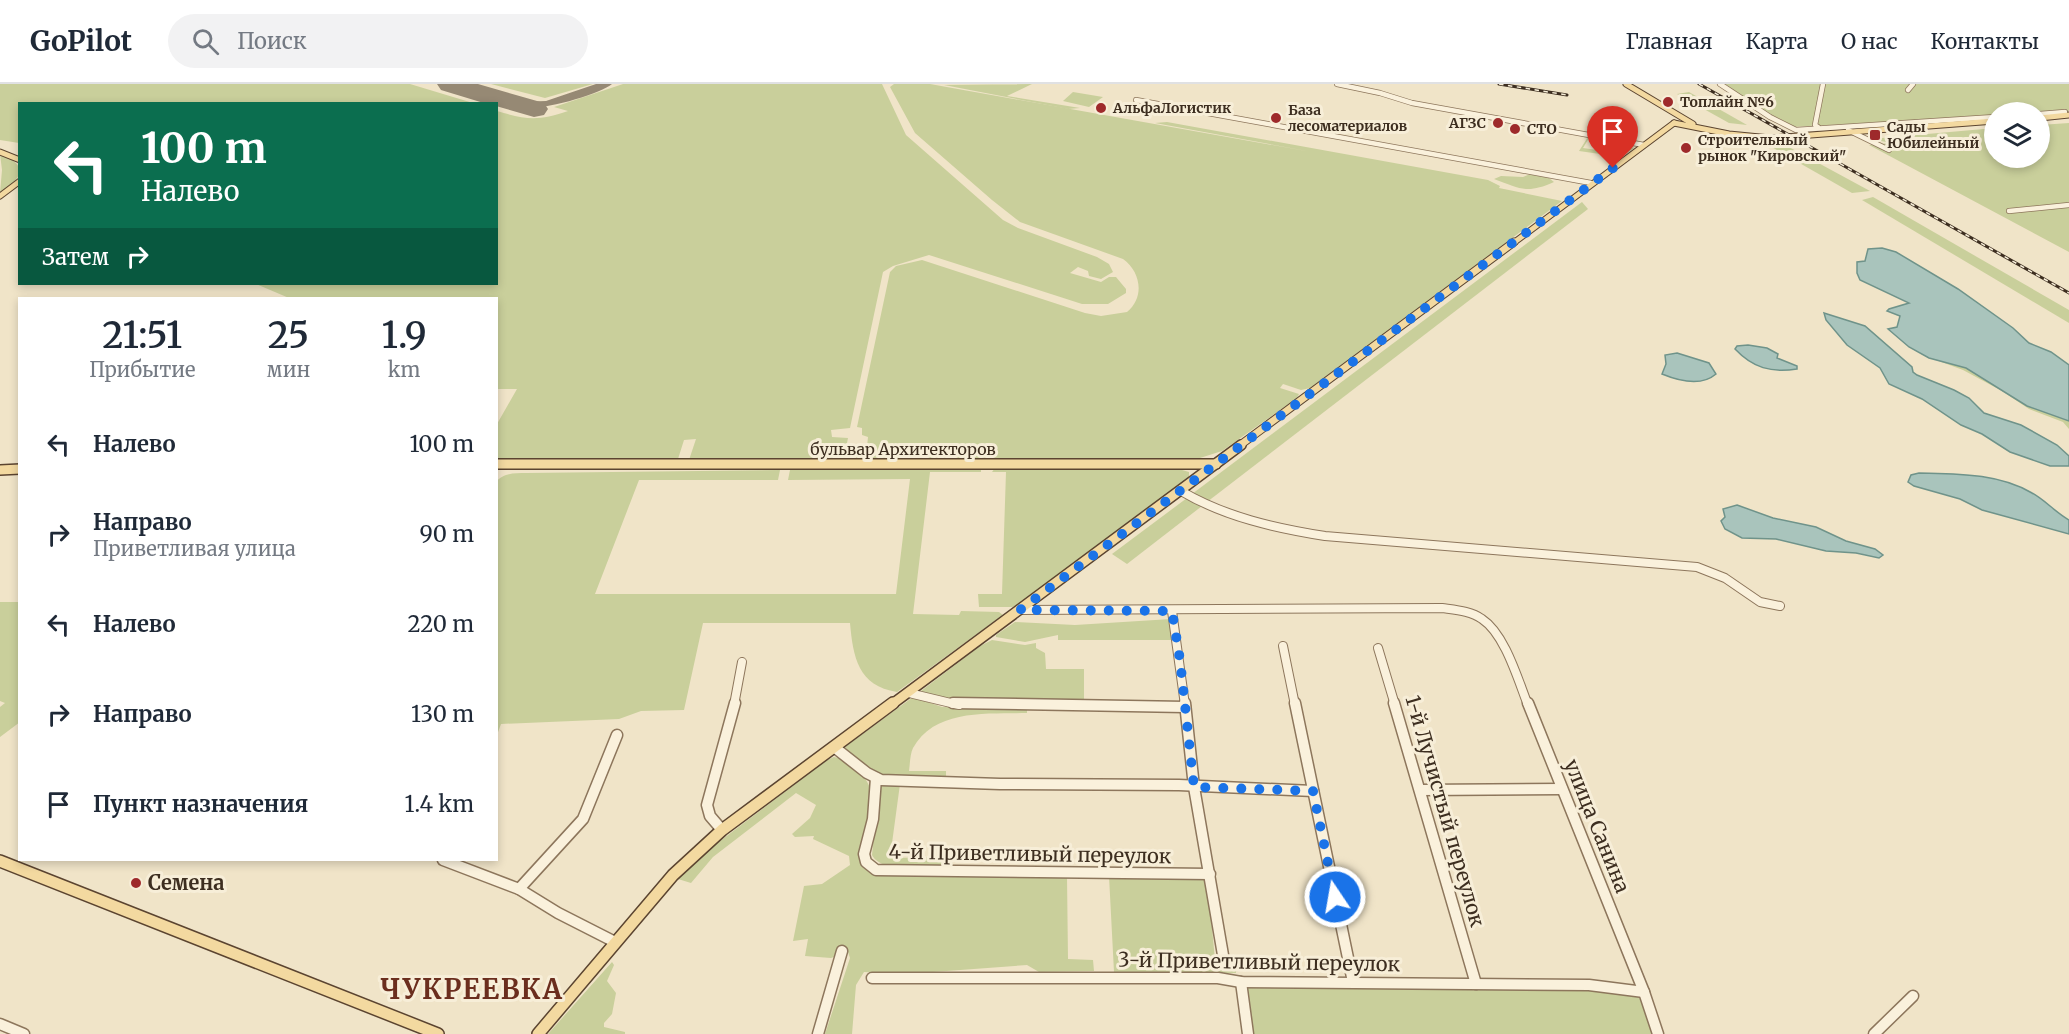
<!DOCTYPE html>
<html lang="ru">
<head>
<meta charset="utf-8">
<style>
  :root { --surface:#fff; --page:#f2f2f3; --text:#1f2937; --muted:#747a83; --line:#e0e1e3 }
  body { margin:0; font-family:Merriweather,serif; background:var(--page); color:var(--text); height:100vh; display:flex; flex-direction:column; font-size:22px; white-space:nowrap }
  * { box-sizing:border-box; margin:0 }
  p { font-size:20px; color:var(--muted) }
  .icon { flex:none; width:33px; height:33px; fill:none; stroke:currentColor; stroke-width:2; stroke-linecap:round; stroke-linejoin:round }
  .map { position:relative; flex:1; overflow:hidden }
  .details { position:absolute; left:18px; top:213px; width:480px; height:564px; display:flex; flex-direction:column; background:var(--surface); border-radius:0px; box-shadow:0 3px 9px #0003 }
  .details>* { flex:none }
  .hud { position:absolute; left:18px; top:18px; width:480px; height:183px; border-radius:0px; box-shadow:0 3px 9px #0003; background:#0b6e4f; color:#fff; overflow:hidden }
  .buttons { position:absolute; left:1984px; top:18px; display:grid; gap:12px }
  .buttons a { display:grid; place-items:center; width:66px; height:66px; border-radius:50%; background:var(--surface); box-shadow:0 3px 9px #0003; font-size:30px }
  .pin { position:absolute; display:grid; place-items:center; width:51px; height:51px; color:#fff; margin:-62px -26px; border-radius:50% 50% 50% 0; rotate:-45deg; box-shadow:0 0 6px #0007 }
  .pin .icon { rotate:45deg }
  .me { position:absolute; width:66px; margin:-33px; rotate:348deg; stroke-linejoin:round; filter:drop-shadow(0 0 4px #0008) }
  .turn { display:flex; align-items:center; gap:21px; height:126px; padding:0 24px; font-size:27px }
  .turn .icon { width:78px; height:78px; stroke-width:2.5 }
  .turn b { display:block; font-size:42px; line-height:51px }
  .then { display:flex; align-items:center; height:57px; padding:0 24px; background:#0003; gap:12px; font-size:22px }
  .eta { display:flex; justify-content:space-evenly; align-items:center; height:102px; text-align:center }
  .eta b { font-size:36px; font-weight:600; line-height:42px }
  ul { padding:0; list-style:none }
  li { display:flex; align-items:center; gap:18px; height:90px; padding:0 24px }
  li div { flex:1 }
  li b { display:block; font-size:22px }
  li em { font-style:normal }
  header { display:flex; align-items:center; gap:36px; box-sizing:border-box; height:84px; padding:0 30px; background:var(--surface); border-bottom:2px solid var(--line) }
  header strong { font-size:28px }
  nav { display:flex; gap:33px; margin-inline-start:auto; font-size:21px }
  .search { width:420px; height:54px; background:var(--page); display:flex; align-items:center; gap:15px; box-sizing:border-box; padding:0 21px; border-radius:33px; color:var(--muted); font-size:22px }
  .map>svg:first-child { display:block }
  .green { fill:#c9cf9b }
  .water { fill:#a9c4bc; stroke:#6f938a; stroke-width:1.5 }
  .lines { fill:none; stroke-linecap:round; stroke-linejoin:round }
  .taxiway { fill:#968974; fill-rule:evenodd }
  .runway { fill:#968974; fill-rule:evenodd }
  .minor-far2-casing { stroke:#8d765c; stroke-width:6 }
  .minor-far1-casing { stroke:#8d765c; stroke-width:10 }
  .minor-casing { stroke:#8d765c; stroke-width:13 }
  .major-far3-casing { stroke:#5b4430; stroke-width:7 }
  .major-far2-casing { stroke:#5b4430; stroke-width:9 }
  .major-far1-casing { stroke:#5b4430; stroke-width:12 }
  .major-casing { stroke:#5b4430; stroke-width:14 }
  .minor-far2 { stroke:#faf1dc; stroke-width:4.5 }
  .minor-far1 { stroke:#faf1dc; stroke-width:8 }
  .minor { stroke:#faf1dc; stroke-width:10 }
  .major-far3 { stroke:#f3d9a0; stroke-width:5 }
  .major-far2 { stroke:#f3d9a0; stroke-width:7 }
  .major-far1 { stroke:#f3d9a0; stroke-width:9 }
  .major { stroke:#f3d9a0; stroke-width:11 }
  .rail-casing { stroke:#3d2e20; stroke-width:3 }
  .rail { stroke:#f7eed8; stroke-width:1.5; stroke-dasharray:4.5; stroke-linecap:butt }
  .route { stroke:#1a73e8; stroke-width:10; stroke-dasharray:0 18 }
  .poi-dot { fill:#9e2a2b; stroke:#f7eed8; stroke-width:2 }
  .labels { text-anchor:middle; stroke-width:6; stroke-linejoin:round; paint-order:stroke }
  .far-poi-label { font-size:14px; font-weight:bold; fill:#3d2e20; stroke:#f7eed8; text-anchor:start }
  .street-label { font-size:16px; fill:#3d2e20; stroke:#f7eed8 }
  .near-street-label { font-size:20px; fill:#3d2e20; stroke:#f7eed8 }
  .near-poi-label { font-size:20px; font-weight:bold; fill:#3d2e20; stroke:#f7eed8; text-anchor:start }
  .near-district-label { font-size:27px; font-weight:bold; letter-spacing:1.5px; fill:#6b2e1e; stroke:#f7eed8 }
</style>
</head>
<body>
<header>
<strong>GoPilot</strong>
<div class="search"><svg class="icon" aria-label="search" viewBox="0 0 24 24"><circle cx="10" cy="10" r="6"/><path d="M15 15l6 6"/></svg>Поиск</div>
<nav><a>Главная</a><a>Карта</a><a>О нас</a><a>Контакты</a></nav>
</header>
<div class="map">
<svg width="2069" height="950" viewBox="0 0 2069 950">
  <rect width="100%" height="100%" fill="#f0e4c8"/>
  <!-- green -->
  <g class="green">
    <path d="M0,0H410L473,19L20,20L19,59L0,56Z"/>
    <path d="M491,0H593L545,14Z"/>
    <path d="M623,0H882L906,51L1003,136L1018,144L1097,173L1109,180L1113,188L1101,195L1089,192L1088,187L1078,183L1070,189L1101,198L1109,193H1116L1126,205V209L1108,220H1082L929,171L893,182L883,188L850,344L831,346L832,353L848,354L844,374L689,376L696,355L684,356L678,375L668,377H497V340L517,305H497L496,214H289L256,200H496L497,27C527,36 538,37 568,27L554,23Z"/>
    <path d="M894,0H930L1312,68L1155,39L1167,38L1488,96L1500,102L1499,104L1562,117L1310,304L1301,306L1283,300L1280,304L1299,310L1297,314L1222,367L1200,374L856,376L857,363H867L868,353L862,351V344L857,343L890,188L896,182L922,176L1085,229L1101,232L1127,228C1145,213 1141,188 1123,175L1020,138L992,116L915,49L890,3Z"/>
    <path d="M1032,0L1007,12L1080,24L1068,25L944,1Z"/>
    <path d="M1725,0H2069V27L1995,28V32L1791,43L1732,8L1731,4Z"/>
    <path d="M1073,8L1103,13L1089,23L1063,17Z"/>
    <path d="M1689,8L1747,41L1729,39L1677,10Z"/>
    <path d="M2069,39V168L1869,61L1891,59L1876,56L1882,54L1995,44V74H2040V41Z"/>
    <path d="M1588,53L1589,54L1583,64L1604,67L1614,57L1634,64L1621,73L1579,67Z"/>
    <path d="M1768,61L1787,62L1870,107L1852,109Z"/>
    <path d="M0,70C30,82 22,94 0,109L2,86Z"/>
    <path d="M1533,89L1545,91L1554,98C1527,110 1521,105 1494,95L1501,92L1523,93Z"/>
    <path d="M1873,113L2069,226V239L1862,116Z"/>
    <path d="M1582,118L1588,125L1207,418L1192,410Z"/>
    <path d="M1936,276L1966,284L2027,322L2064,334L2069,337V345L2063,338L2029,325L2002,307L1963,286Z"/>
    <path d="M796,384H981V388H930L913,530L959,531L961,527L999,528L1003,531L897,608C858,602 853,573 850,539H703L684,626L641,627L619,635L501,640L497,651L496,398C503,389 515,389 526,389L780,386L778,396H639L595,510H896L910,395L788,396L790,386Z"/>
    <path d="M995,384H1175L1189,388V395L1020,520L1012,523H979L978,510H1002L1006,388H992Z"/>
    <path d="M1187,414L1202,422L1127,480L1112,470Z"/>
    <path d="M0,518H19L20,638L0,653V623L5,619L0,617Z"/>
    <path d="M1171,535L1173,556H1058V551L1025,558L996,553V551L1015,538L1075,541Z"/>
    <path d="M992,556L1025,561L1036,559V564L1045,569L1046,585H1084V618H958L920,609L921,607L980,562Z"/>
    <path d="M913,613L942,623L1027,624V629C989,630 935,624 913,664C910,670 910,680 909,687H946V695L883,692L869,686L847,669L845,663Z"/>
    <path d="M834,673C849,676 865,690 870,704L863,781C871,792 883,791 896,792L1067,793L1068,875L1093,876L1094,887L1039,888L1027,881L906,890L864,888L856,901L852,950H825L850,874L848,868L831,874L805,872L808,855L793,857L804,802L822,800L850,781L849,772L813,755L814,752L795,753L792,750L810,734L816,721L796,709L713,773L691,799L678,795L703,770L827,676Z"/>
    <path d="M888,699L900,700L890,774L953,773L952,784C932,784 881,790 872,771L879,704Z"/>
    <path d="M1109,792L1202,793L1208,801L1215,876L1235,877L1236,889L1114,888Z"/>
    <path d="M612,878L614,881L607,897L616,909L612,930L604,939V943L625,948V950H548Z"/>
    <path d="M1246,904L1597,906C1644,911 1639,905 1656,950H1254Z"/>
  </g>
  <!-- water -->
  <g class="water">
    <path d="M1882,164L1896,168L1958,205L2013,244L2029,259L2051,268L2069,281V337L2027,322L1966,284L1929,274L1909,263L1888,245L1897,243L1900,232L1887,227L1889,225L1909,219L1860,196L1857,189V178L1865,177L1868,165Z"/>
    <path d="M1824,229L1865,242L1912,283L1913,288L1917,291L1954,306L1969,314L1984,329L2021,341L2057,361L2069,372V382H2050L2010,368L1982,350L1961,341L1922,315L1889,300L1880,284L1847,261L1826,236Z"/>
    <path d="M1748,261L1767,264L1778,270L1777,274L1797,282V285C1771,289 1753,284 1735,265L1737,262Z"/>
    <path d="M1677,269L1709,279L1716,290C1701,303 1679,297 1662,290L1666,280L1665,271Z"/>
    <path d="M1919,389C1956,390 1998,389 2032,409C2045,416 2055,428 2069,436V450L1982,426L1960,415L1914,402L1908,398L1911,391Z"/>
    <path d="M1737,421L1773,434L1816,443L1846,457L1875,465L1883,471L1879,474L1856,469L1826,467L1776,455L1742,454L1725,445L1721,437L1725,433L1723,425Z"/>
  </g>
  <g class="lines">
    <!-- taxiway -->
    <path class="taxiway" d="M596,0H612C599,11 527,32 513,21L519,18L546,17Z"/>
    <!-- runway -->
    <path class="runway" d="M437,0H478L544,19L548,25L544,31L534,33L496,22V20H487L441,6Z"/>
    <!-- minor-far2 casing -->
    <g class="minor-far2-casing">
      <g id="minor-far2">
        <path d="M1337,0L1380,9L1412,19L1644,61"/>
        <path d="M1720,0L1770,33L1796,46L1995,33"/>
        <path d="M1908,6L1913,0"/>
        <path d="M1136,16L1591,99"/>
        <path d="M2040,30L2065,28"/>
        <path d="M1818,43L1815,41L1823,0"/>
        <path d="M1848,46L1889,66"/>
        <path d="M2009,127L2069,121"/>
      </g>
    </g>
    <!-- minor-far1 casing -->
    <g class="minor-far1-casing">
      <g id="minor-far1">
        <path d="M1181,407C1225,433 1275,444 1325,452L1697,483L1725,494L1760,518L1780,522"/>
        <path d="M1020,526L1442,524C1456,526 1471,527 1482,535C1505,550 1518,596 1528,621"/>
        <path d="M1172,527L1185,621"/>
        <path d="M1283,562L1295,621"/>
        <path d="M1378,564L1395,621"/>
        <path d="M909,609L959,621"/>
        <path d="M734,621L742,578"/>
      </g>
    </g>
    <!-- minor casing -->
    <g class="minor-casing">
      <g id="minor">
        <path d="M953,619L1185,623"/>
        <path d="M1185,619L1194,703L1223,871"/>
        <path d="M1295,619L1353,898"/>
        <path d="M1394,619L1476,900"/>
        <path d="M1528,619L1644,908L1658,950"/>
        <path d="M834,663L867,689L881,696L1000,700L1179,701L1313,707"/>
        <path d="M876,694L873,735L864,770L866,778L876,786L1210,790"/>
        <path d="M1420,706L1562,705"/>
        <path d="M722,746L710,732L707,721L735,619"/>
        <path d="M443,776L519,805L558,829L615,858"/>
        <path d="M519,805L583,735L617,651"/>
        <path d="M872,894H1218L1241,898L1589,901L1644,908"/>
        <path d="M1241,898L1248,950"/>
        <path d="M0,940L24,950"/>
        <path d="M818,950L842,867"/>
        <path d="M1874,950L1913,912"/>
      </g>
    </g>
    <!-- major-far3 casing -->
    <g class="major-far3-casing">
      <g id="major-far3">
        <path d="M1626,0L1693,40"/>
        <path d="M2040,34L2069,31"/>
        <path d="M1674,39L1729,50L1770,54L1995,37"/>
        <path d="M0,68L20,76"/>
        <path d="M0,112L20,97"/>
        <path d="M1512,160L1674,39"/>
      </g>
    </g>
    <!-- major-far2 casing -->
    <g class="major-far2-casing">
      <path id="major-far2" d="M1239,362L1514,158"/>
    </g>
    <!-- major-far1 casing -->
    <g class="major-far1-casing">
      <g id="major-far1">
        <path d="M496,380H1216"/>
        <path d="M0,386L20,385"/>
        <path d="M891,621L1241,361"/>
      </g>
    </g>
    <!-- major casing -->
    <g class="major-casing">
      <g id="major">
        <path d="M0,777L438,950"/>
        <path d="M538,950L673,791L722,746L893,619"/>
      </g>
    </g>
    <!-- minor-far2 -->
    <use href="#minor-far2" class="minor-far2"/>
    <!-- minor-far1 -->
    <use href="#minor-far1" class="minor-far1"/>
    <!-- minor -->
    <use href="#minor" class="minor"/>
    <!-- major-far3 -->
    <use href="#major-far3" class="major-far3"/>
    <!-- major-far2 -->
    <use href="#major-far2" class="major-far2"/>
    <!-- major-far1 -->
    <use href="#major-far1" class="major-far1"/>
    <!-- major -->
    <use href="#major" class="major"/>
    <!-- rail casing -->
    <g class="rail-casing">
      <g id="rail">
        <path d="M1499,0L1567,11"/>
        <path d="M1699,0L2069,209"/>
      </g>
    </g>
    <!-- rail -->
    <use href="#rail" class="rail"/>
  </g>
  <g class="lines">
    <!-- route -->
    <path class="route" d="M1335,813L1313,707L1194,703L1180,576L1172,527L1020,526L1613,84"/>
  </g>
  <!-- markers -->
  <g class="poi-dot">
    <circle cx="1668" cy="18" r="6"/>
    <circle cx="1101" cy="24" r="6"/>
    <circle cx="1276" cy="34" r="6"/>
    <circle cx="1498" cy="39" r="6"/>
    <circle cx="1515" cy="45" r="6"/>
    <rect x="1869" y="45" width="12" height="12" rx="3"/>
    <circle cx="1686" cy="64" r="6"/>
    <circle cx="136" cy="799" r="6"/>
  </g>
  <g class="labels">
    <!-- far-poi labels -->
    <g class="far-poi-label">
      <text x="1680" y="23">Топлайн №6</text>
      <text x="1113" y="29">АльфаЛогистик</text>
      <text x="1288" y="31">База<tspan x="1288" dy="16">лесоматериалов</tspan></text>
      <text x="1486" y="44" text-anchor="end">АГЗС</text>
      <text x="1887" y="48">Сады<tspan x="1887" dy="16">Юбилейный</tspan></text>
      <text x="1527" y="50">СТО</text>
      <text x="1698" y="61">Строительный<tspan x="1698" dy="16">рынок "Кировский"</tspan></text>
    </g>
    <!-- street labels -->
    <g class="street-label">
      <text x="903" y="371">бульвар Архитекторов</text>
    </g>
    <!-- near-street labels -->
    <g class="near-street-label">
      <text transform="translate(1445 727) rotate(74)" y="7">1-й Лучистый переулок</text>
      <text transform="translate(1597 742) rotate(68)" y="7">улица Санина</text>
      <text transform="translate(1030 770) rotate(1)" y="7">4-й Приветливый переулок</text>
      <text transform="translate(1259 878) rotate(1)" y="7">3-й Приветливый переулок</text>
    </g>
    <!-- near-poi labels -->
    <g class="near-poi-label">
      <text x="148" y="806">Семена</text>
    </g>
    <!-- near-district labels -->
    <g class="near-district-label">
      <text x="472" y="915">ЧУКРЕЕВКА</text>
    </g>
  </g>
</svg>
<div class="buttons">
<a><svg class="icon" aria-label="layers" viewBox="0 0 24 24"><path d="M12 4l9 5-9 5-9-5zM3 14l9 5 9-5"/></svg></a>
</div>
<div class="pin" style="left:1613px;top:84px;background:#d93025"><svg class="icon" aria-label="arrive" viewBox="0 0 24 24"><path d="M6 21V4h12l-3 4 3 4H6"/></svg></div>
<svg class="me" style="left:1335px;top:813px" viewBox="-20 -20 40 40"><circle r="17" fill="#1a73e8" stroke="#fff" stroke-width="3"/><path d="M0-11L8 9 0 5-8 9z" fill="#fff"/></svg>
<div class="hud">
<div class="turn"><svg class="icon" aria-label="left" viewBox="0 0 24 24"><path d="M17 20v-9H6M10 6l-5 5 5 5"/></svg><div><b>100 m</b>Налево</div></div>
<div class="then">Затем<svg class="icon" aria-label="right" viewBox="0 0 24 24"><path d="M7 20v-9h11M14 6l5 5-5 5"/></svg></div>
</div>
<section class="details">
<div class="eta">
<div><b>21:51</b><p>Прибытие</p></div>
<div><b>25</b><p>мин</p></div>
<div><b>1.9</b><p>km</p></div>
</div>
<ul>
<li><svg class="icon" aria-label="left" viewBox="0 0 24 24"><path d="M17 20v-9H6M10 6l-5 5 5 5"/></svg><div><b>Налево</b></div><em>100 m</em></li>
<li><svg class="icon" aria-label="right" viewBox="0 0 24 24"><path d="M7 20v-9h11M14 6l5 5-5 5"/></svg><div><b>Направо</b><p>Приветливая улица</p></div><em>90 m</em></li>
<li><svg class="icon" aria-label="left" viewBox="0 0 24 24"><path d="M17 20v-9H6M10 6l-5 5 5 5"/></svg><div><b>Налево</b></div><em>220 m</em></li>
<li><svg class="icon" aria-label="right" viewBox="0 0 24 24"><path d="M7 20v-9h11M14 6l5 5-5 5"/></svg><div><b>Направо</b></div><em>130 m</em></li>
<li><svg class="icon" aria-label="arrive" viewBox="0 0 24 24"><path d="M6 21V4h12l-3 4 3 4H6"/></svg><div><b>Пункт назначения</b></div><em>1.4 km</em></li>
</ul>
</section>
</div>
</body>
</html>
